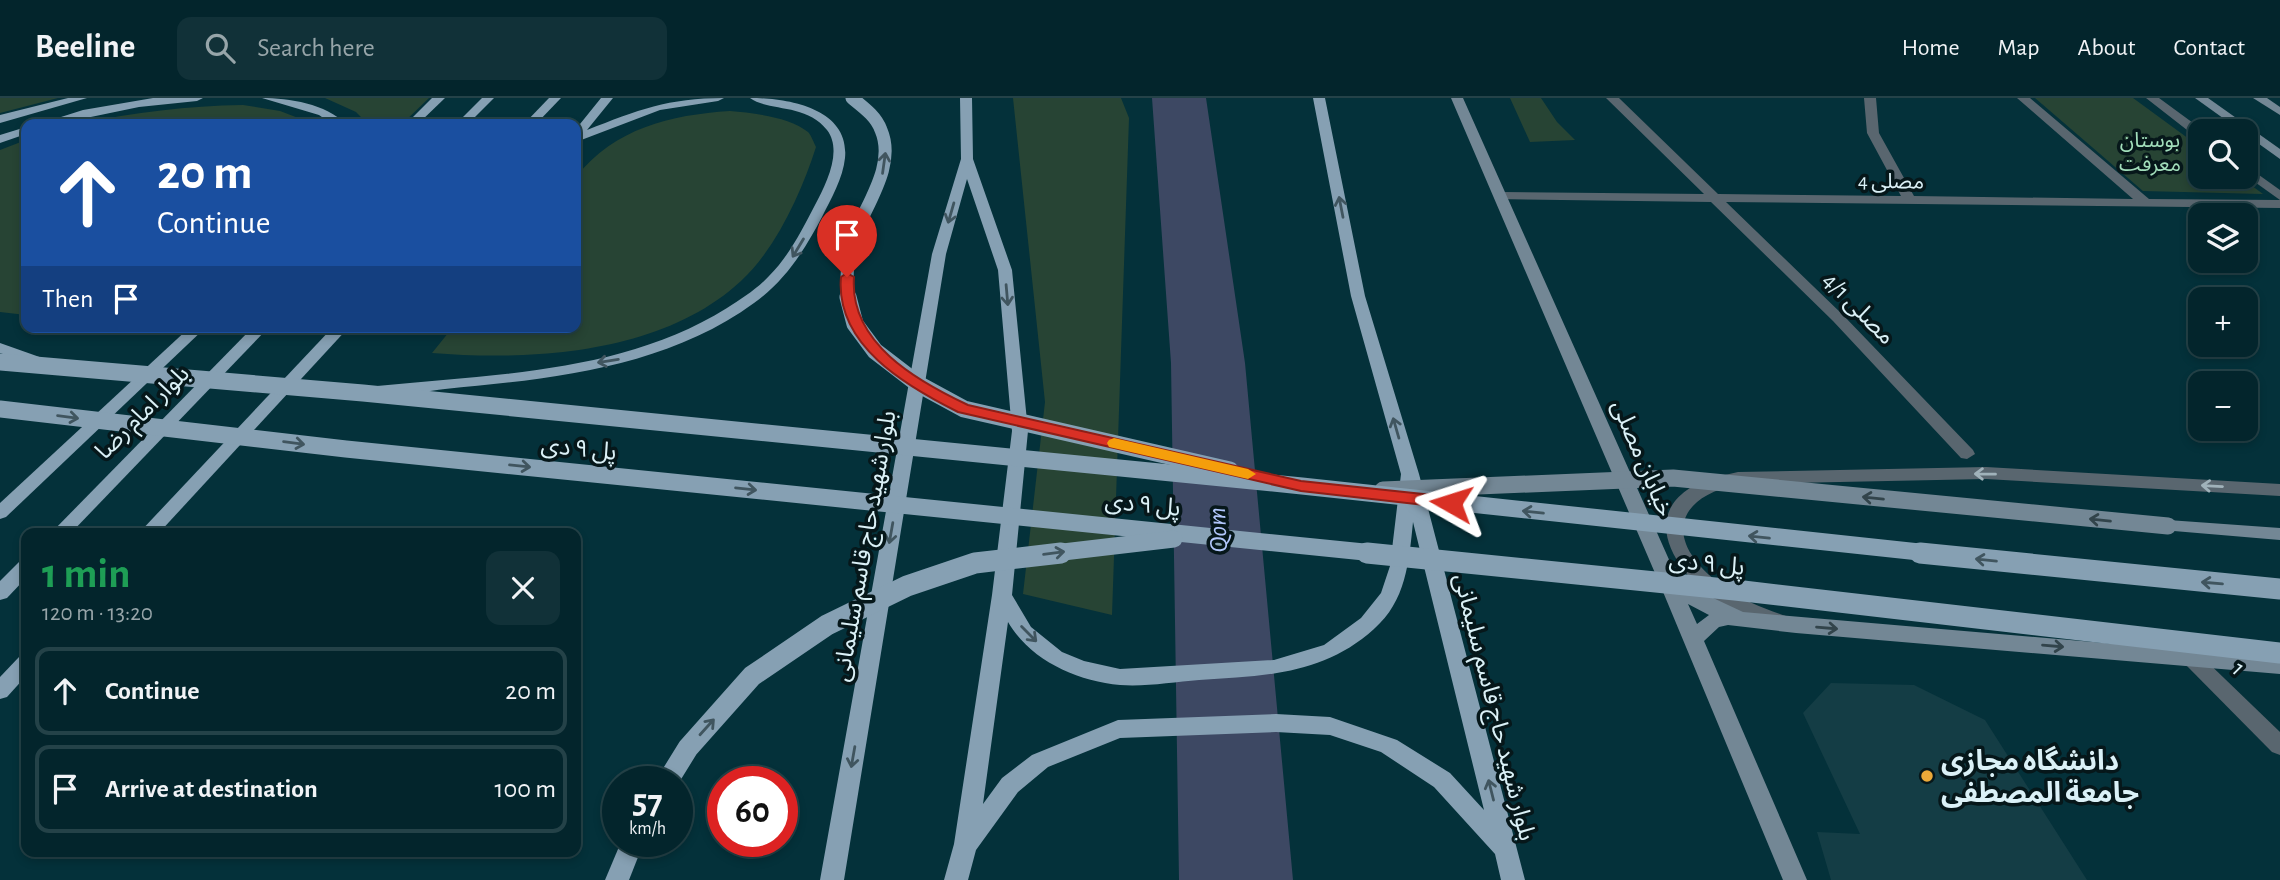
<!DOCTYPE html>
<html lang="en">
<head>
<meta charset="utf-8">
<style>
  :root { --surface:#03252c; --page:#113138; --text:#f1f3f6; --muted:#97a5a9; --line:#244248 }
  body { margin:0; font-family:"Alegreya Sans","Noto Sans Arabic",sans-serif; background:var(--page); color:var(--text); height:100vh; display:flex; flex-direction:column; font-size:26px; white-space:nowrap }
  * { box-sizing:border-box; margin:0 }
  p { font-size:23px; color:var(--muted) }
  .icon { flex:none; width:38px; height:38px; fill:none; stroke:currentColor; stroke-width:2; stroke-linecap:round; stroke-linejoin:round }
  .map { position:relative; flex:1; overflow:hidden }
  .panel { position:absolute; left:21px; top:430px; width:560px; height:329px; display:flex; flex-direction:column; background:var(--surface); border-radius:14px; box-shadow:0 4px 10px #0003,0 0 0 2px var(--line) }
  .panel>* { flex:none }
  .guide { position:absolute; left:21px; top:21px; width:560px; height:214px; border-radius:14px; box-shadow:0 4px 10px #0003,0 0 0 2px var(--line); background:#1a4fa0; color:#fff; overflow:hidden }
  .fabs { position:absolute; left:2188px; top:21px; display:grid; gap:14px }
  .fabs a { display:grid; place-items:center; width:70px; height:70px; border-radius:14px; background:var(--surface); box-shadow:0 4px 10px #0003,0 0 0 2px var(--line); font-size:35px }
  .speed { position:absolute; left:602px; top:668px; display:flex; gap:14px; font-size:35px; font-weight:700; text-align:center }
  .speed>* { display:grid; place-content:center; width:91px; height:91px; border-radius:50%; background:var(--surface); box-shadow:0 4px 10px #0003,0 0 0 2px var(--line); line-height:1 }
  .speed small { font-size:18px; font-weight:400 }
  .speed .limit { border:10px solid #d22; background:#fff; color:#111 }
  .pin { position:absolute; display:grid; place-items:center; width:60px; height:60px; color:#fff; margin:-72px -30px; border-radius:50% 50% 50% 0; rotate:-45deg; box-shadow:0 0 7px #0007 }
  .pin .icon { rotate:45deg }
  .me { position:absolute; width:77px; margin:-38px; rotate:276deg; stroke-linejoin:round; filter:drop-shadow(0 0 5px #0008) }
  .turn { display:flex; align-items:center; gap:24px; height:147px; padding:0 21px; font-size:32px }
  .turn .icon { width:91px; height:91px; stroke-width:2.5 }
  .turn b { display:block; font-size:49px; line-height:60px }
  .then { display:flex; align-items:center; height:66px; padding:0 21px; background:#0003; gap:14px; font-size:26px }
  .round { display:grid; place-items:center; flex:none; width:74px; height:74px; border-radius:14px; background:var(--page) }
  .summary { display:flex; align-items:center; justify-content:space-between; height:119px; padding:0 21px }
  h1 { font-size:42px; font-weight:600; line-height:52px; color:#1e9e55 }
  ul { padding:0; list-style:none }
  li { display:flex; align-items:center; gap:21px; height:88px; margin:0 14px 10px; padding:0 7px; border:4px solid var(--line); border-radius:14px }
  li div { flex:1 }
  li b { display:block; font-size:26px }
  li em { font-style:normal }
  header { display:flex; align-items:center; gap:42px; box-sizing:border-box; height:98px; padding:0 35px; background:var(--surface); border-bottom:2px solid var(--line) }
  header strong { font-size:33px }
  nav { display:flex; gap:38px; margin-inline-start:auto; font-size:24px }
  .search { width:490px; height:63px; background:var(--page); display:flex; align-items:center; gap:18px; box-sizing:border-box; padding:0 24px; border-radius:14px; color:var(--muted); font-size:26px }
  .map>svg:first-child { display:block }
  .built { fill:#143d45 }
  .green { fill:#274434 }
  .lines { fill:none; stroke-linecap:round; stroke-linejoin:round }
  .river { fill:#3d4863; fill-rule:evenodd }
  .minor { fill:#59666f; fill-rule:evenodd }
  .tertiary { fill:#59666f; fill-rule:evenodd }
  .secondary { fill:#738795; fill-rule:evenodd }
  .primary { fill:#86a0b3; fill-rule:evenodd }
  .secondary-bridge { stroke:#738795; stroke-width:17 }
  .primary-bridge-far2 { stroke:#86a0b3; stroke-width:13 }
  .primary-bridge-far1 { stroke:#86a0b3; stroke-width:17 }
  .primary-bridge { stroke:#86a0b3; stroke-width:21 }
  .oneway { stroke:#40555f }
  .oneway2 { stroke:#a0b2ba }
  .oneway3 { stroke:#32444b }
  .route { fill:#d93025; stroke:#8d1f18; stroke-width:2 }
  .slow { fill:#f59e0b }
  .poi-dot { fill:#eba939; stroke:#06171a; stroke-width:2.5 }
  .labels { text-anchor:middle; stroke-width:7; stroke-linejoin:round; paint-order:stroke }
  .far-park-label { font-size:21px; fill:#a2debb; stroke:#06171a }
  .far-street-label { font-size:21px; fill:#dbf1f7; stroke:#06171a }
  .street-label { font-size:24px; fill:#dbf1f7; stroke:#06171a }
  .water-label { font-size:26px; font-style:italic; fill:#b2c7fc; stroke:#06171a }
  .near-poi-label { font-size:28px; font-weight:bold; fill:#dbf1f7; stroke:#06171a; text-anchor:start }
</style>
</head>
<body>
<header>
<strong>Beeline</strong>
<div class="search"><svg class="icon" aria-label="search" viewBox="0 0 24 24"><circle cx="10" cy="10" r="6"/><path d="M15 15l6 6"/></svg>Search here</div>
<nav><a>Home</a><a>Map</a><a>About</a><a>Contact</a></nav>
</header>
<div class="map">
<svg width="2280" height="782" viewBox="0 0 2280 782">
  <rect width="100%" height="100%" fill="#04313a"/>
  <!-- built -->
  <path class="built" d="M1831,585L1914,587L1985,622L2087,782H1831L1817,734L1860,736L1803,615Z"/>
  <!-- green -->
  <g class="green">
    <path d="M0,0H58L0,15Z"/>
    <path d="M325,0H429L402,26H368L356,14Z"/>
    <path d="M1013,0H1121L1129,20L1112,517L1023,496L1045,304Z"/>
    <path d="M1510,0H1541L1557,24L1575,42L1530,44Z"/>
    <path d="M2035,0H2133L2200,49V79H2240L2263,96L2143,93Z"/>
    <path d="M243,7L280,13L314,26H80C135,14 187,8 243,7Z"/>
    <path d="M730,13C753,15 790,19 808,34C811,37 814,45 816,49C802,93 776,151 741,183C662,256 533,263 432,255L453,229H576V79C615,30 670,17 730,13Z"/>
    <path d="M26,42V217L0,214V52Z"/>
  </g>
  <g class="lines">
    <!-- river -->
    <path class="river" d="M1152,0H1206L1245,265L1293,782H1179L1171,265Z"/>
    <!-- minor -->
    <g class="minor">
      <path d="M1606,0H1619L1718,96L1901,98L1867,35L1864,0H1876L1879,35L1914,98L2133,101L2017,0H2030L2149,101L2280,102V110L1726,104L1843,217L1973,352L1975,356L1967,361L1961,360L1833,223L1711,104L1496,101V95L1501,94L1704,96Z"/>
      <path d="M2190,551L2197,554L2280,634V657L2272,654L2183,564L2180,559L2183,554Z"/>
    </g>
    <!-- tertiary -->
    <g class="tertiary">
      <path d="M2146,0H2159L2204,33H2200V40L2196,39Z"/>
      <path d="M2245,67L2280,92V102L2245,77Z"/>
      <path d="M1986,369L2280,386V398L1986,381L1738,386C1664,403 1670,452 1726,490C1744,503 1765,511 1786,518L1789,523L1786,528L1779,530C1758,524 1738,516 1719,505C1684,482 1639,426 1687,392C1701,381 1721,378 1738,374Z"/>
    </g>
    <!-- secondary -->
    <g class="secondary">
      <path d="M1451,0H1463L1679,484L1743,514L2280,560V576L1796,535L1728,527L1719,529L1704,543L1807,782H1783L1661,489ZM1688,506L1707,516L1709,517L1697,526Z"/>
      <path d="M2195,0H2208L2280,51V61Z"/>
      <path d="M2253,0H2267L2280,9V17Z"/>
      <path d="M2168,422L2280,430V442L2162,432L2159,428L2162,424Z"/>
    </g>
    <!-- primary -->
    <g class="primary">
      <path d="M68,0H87L0,25V17Z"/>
      <path d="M153,0H203L197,3L139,9L57,26H39L83,12Z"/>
      <path d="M262,0C289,0 326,6 346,26H332L319,17Z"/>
      <path d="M432,0H445L418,26H406Z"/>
      <path d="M482,0H494L468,26H456Z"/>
      <path d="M549,0H561L536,26H524Z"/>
      <path d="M601,0H613L587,32C638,12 668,0 724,0L718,3L660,12L576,44V31Z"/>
      <path d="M750,0C787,0 850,10 845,60C843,80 831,101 822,119C804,153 785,183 754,205C665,270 551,281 445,291C425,293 390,301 371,296L369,293L371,290L377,288C495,276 623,275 727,210C741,201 757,191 769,178C789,158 802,132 815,107C826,86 843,53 827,32C806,5 769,14 750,0Z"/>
      <path d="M960,0H972L973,61L1012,172L1028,333L1012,497L1031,529L1062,554L1084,563L1120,571L1274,562L1324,547L1361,520L1381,495L1390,468L1401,376L1351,198L1313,0H1325L1365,198L1419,376L1525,782H1501L1495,756L1434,689L1381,654L1330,637L1276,634L1120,640L1048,669L1018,694L976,752L968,782H944L954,746L992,497L1012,333L998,172L967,81L946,156L844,782H820L932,156L961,61ZM1413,424L1484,712L1450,675L1397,642L1330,619L1276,616L1118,622L1032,657L1002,680L983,706L1008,524C1030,562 1076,583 1120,587C1145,589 1174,584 1199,582C1264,578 1323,577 1374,531C1406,503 1409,464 1413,424Z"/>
      <path d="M26,29V36L0,45V37Z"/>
      <path d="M190,229H206L6,419L0,421V405Z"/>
      <path d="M253,229H269L70,436H50Z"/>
      <path d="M333,229H349L158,436H138Z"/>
      <path d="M0,245L48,262L51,265L43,270L0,255Z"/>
      <path d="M26,462V480L7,500L0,502V483L19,464Z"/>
      <path d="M26,557V578L7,599L0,601V579L19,559Z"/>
      <path d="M621,744H644L629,782H605Z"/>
    </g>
    <!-- secondary-bridge -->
    <path class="secondary-bridge" d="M1383,392L1673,380L2168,428"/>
    <!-- primary-bridge-far2 -->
    <path class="primary-bridge-far2" d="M848,201C845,179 848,157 855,136C867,105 896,67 881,32C876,18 863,9 852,0"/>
    <!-- primary-bridge-far1 -->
    <g class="primary-bridge-far1">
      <path d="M848,199L855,226L875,253L918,286L964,311L1230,372"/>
      <path d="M0,264L363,295L1302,388L1938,456"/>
      <path d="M0,311L346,351L1384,456"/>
      <path d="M1046,456L1174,441"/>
    </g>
    <!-- primary-bridge -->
    <g class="primary-bridge">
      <path d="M1367,455L1735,492L2280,555"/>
      <path d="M1920,455L2280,491"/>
      <path d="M667,684L688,650L752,578L827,527L907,488L975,465L1061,455"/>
    </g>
  </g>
  <!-- one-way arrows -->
  <defs><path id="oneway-shaft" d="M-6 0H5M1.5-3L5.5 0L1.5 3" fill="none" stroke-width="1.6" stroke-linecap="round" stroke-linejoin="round" transform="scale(1.75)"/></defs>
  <g class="oneway">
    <use href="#oneway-shaft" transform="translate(884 65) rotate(-82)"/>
    <use href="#oneway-shaft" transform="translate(1341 109) rotate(-101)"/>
    <use href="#oneway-shaft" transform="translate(951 115) rotate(106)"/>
    <use href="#oneway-shaft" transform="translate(798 150) rotate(121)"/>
    <use href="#oneway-shaft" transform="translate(1007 197) rotate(85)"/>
    <use href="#oneway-shaft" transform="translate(608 263) rotate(171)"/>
    <use href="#oneway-shaft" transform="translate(68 319) rotate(7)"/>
    <use href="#oneway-shaft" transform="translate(1396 330) rotate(-106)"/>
    <use href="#oneway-shaft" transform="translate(294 345) rotate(7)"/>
    <use href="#oneway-shaft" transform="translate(520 368) rotate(6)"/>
    <use href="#oneway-shaft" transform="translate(746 391) rotate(6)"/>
    <use href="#oneway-shaft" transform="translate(1533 414) rotate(-174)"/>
    <use href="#oneway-shaft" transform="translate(891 435) rotate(100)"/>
    <use href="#oneway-shaft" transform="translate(1759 439) rotate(-174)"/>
    <use href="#oneway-shaft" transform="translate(1054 455) rotate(-7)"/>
    <use href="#oneway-shaft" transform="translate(1986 462) rotate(-174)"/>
    <use href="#oneway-shaft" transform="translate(2212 485) rotate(-175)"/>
    <use href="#oneway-shaft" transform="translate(1029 536) rotate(45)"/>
    <use href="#oneway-shaft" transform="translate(707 629) rotate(-48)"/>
    <use href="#oneway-shaft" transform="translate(853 659) rotate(100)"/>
    <use href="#oneway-shaft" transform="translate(1491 692) rotate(-104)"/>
  </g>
  <g class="oneway2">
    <use href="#oneway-shaft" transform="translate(1985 376) rotate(-179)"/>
    <use href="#oneway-shaft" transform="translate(2212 388) rotate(-177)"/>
  </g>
  <g class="oneway3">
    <use href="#oneway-shaft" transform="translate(1873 400) rotate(-174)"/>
    <use href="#oneway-shaft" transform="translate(2100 422) rotate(-174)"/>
    <use href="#oneway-shaft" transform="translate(1827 530) rotate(5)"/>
    <use href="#oneway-shaft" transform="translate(2053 548) rotate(5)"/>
  </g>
  <!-- route -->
  <path class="route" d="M847,175L854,179C849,245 917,283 968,307L1301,383L1451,399L1460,405L1451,410L1301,393L958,314C906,288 835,247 841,179Z"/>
  <!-- slow -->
  <path class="slow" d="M1114,340L1248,371L1256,376L1248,381L1109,349L1107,345L1109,342Z"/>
  <!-- markers -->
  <circle class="poi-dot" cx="1927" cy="678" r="7"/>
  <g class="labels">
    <!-- far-park labels -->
    <g class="far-park-label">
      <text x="2150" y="49">بوستان<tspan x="2150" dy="24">معرفت</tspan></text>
    </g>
    <!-- far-street labels -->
    <g class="far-street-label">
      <text transform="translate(1891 83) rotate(1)" y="7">مصلی 4</text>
    </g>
    <!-- street labels -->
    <g class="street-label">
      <text transform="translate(1859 210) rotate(45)" y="8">مصلی 4/1</text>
      <text transform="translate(142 314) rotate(-45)" y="8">بلوار امام رضا</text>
      <text transform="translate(579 350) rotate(6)" y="8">پل ۹ دی</text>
      <text transform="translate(1643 360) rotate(67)" y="8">خیابان مصلی</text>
      <text transform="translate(1143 406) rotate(6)" y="8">پل ۹ دی</text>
      <text transform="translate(864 448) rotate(-80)" y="8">بلوار شهید حاج قاسم سلیمانی</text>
      <text transform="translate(1707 465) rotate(6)" y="8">پل ۹ دی</text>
      <text transform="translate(2239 570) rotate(45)" y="8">1</text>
      <text transform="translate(1495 609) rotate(76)" y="8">بلوار شهید حاج قاسم سلیمانی</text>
    </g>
    <!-- water labels -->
    <g class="water-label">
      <text transform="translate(1217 432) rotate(-93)" y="9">Qom</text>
    </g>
    <!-- near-poi labels -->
    <g class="near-poi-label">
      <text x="1941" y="672">دانشگاه مجازی<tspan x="1941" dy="32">جامعة المصطفی</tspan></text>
    </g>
  </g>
</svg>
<div class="fabs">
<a><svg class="icon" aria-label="search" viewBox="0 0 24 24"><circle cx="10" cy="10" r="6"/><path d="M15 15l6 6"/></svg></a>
<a><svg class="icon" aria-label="layers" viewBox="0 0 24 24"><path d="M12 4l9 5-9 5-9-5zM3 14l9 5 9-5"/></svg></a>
<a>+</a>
<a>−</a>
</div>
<div class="speed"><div>57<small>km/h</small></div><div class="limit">60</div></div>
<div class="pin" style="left:847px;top:179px;background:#d93025"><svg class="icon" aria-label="arrive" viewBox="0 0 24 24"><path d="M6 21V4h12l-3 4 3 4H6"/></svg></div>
<svg class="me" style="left:1451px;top:405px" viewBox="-20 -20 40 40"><path d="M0-17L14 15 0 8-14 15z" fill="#d93025" stroke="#fff" stroke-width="4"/></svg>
<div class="guide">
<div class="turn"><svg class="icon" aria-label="ahead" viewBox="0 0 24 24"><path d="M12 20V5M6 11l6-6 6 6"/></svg><div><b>20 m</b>Continue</div></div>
<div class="then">Then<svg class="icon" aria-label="arrive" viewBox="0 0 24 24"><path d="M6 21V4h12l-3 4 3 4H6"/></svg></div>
</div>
<section class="panel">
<div class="summary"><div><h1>1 min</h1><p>120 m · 13:20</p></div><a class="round"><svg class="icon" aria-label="close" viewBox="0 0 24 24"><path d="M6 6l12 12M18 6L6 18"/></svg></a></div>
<ul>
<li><svg class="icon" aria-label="ahead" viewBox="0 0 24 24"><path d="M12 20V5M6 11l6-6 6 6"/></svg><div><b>Continue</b></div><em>20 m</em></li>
<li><svg class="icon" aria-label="arrive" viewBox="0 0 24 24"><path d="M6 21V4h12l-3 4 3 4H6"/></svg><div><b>Arrive at destination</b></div><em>100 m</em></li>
</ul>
</section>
</div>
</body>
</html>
